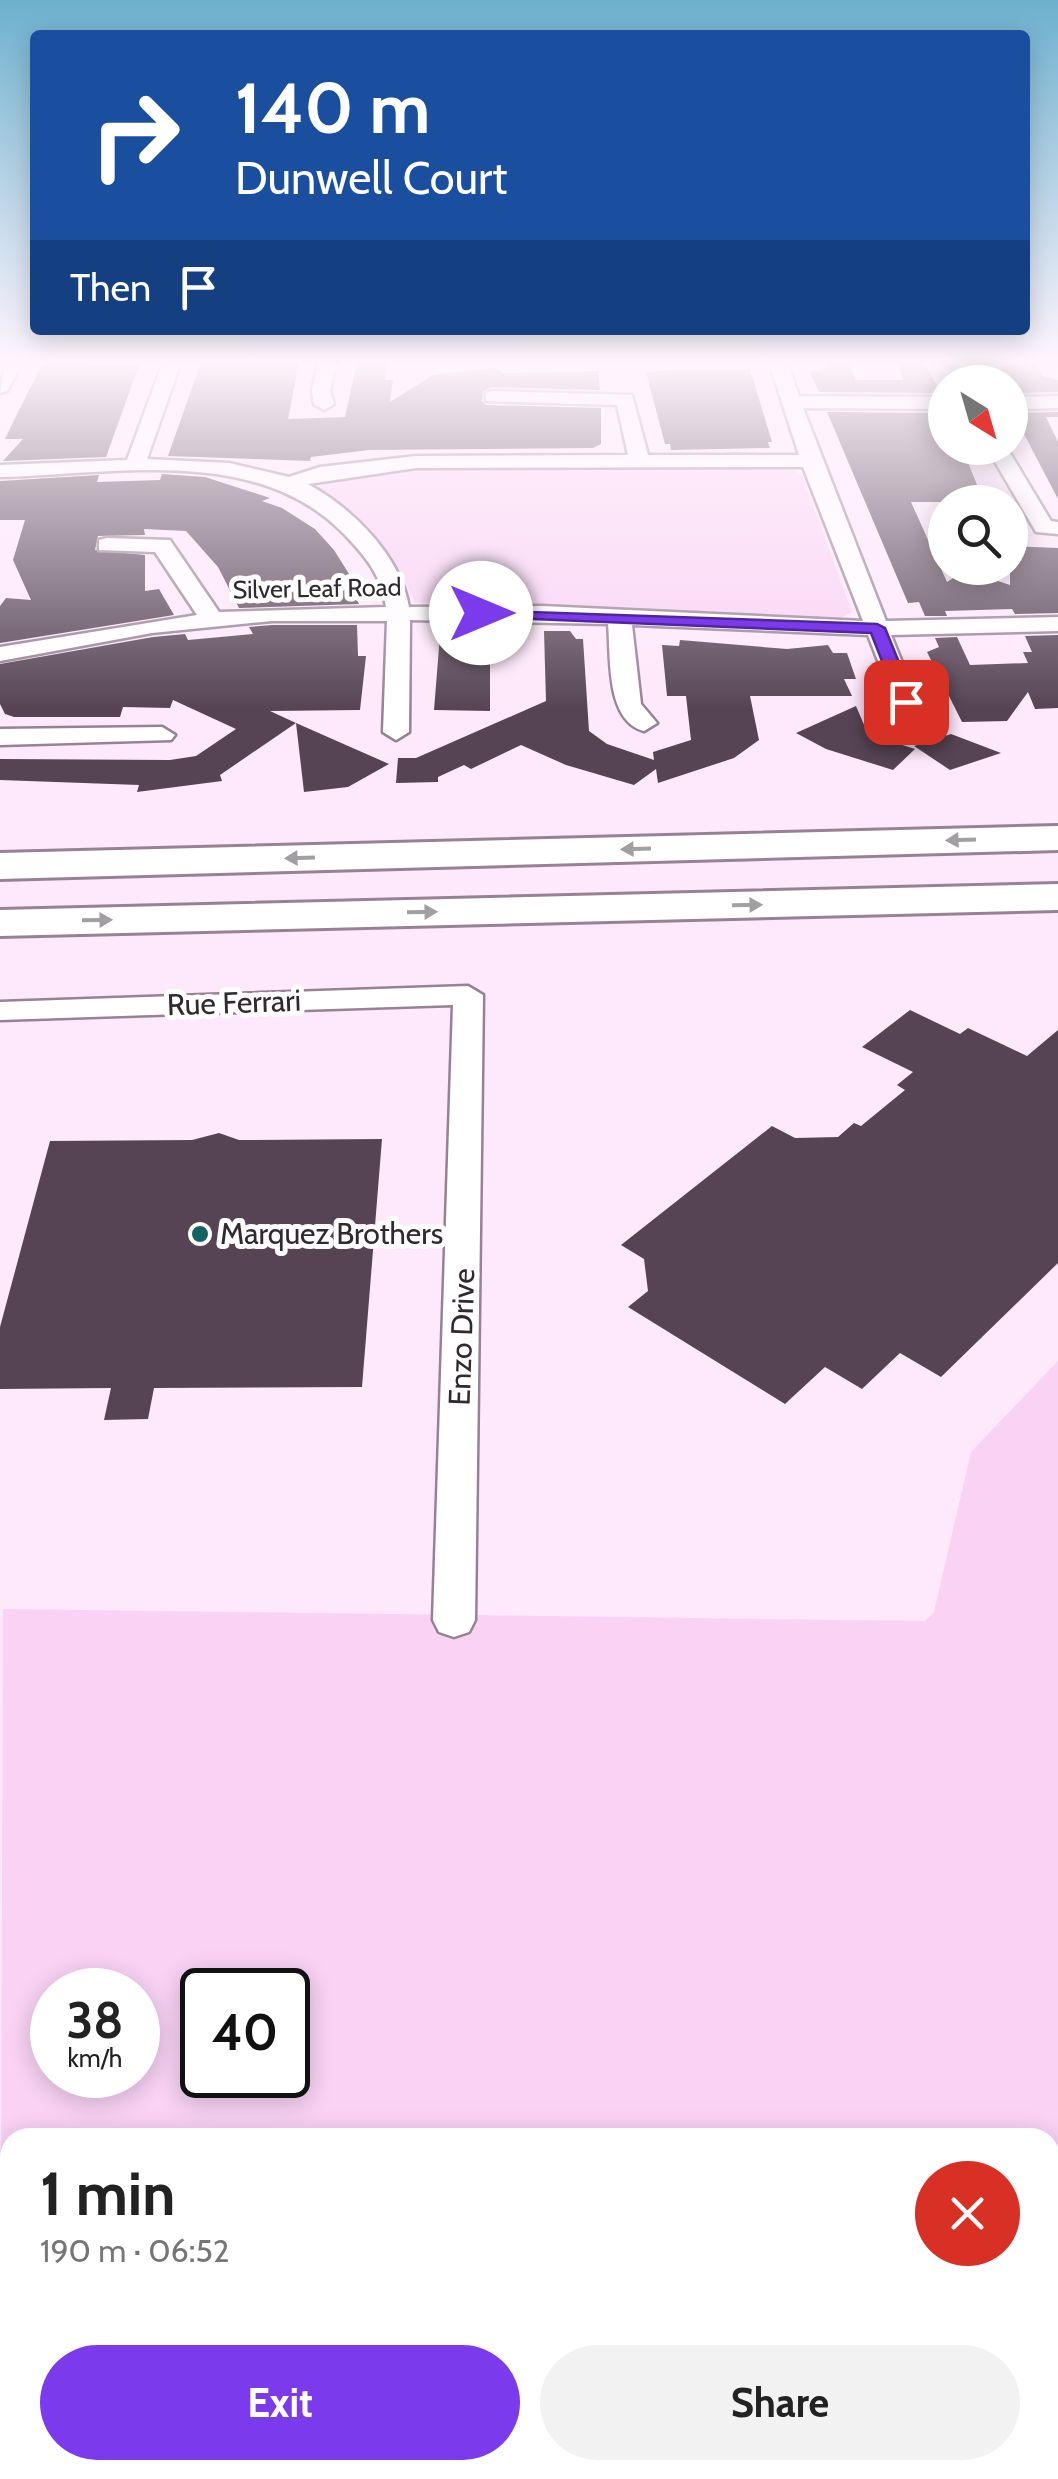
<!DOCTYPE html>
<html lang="en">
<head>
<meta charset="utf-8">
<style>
  :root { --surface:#fff; --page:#f2f2f2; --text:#222; --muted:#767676; --accent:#7c3aed }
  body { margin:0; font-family:Cabin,sans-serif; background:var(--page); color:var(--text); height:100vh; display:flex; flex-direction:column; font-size:38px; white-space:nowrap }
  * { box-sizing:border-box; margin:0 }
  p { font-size:32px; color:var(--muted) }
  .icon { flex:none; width:55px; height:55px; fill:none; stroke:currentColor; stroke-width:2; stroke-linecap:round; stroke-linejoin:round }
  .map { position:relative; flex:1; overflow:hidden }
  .sheet { position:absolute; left:0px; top:2128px; width:1060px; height:352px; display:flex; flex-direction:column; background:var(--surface); border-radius:30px 30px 0 0; box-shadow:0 5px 25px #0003 }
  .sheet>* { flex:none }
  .top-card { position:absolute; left:30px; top:30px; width:1000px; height:305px; border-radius:10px; box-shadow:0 5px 25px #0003; background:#1a4fa0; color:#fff; overflow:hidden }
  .needle { width:65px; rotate:143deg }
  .tools { position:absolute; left:928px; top:365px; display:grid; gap:20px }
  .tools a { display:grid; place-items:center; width:100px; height:100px; border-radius:50%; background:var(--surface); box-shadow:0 5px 25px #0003; font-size:50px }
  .speed { position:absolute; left:30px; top:1968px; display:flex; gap:20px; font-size:50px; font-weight:700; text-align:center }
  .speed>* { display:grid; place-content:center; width:130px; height:130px; border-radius:50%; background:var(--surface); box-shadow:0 5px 25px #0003; line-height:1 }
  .speed small { font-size:25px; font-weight:400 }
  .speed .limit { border:5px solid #111; border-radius:15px; background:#fff; color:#111 }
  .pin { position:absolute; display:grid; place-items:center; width:85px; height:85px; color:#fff; margin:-42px; border-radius:20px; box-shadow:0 5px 15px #0006 }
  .me { position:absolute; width:110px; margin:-55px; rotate:90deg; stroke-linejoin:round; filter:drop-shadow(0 0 8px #0008) }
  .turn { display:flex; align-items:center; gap:35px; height:210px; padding:0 40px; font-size:45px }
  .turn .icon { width:130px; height:130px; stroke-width:2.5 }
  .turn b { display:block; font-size:70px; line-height:85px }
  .then { display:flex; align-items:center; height:95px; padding:0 40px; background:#0003; gap:20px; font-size:38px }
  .round { display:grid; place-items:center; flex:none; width:105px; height:105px; border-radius:52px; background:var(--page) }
  .summary { display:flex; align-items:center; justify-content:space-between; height:170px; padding:0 40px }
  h1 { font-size:60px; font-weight:700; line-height:75px }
  .button { display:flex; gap:20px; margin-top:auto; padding:20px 40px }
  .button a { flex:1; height:115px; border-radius:60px; background:var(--accent); color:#fff; font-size:40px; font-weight:700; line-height:115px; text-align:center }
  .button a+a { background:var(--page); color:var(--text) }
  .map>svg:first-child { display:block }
  .green { fill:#f9d2f4; fill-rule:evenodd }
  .building { fill:#564454 }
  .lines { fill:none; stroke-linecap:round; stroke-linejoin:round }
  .minor-casing { stroke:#968293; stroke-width:5 }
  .highway-casing { stroke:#968293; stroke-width:6 }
  .minor { fill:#fff; fill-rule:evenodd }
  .highway { fill:#fff; fill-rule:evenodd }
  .oneway { fill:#a29fa2 }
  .route { fill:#7c3aed; stroke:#51269a; stroke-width:2.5 }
  .poi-dot { fill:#136362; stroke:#fdfdfd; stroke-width:4 }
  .labels { text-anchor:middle; stroke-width:10; stroke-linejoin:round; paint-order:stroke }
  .far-street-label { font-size:25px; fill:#312930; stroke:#fdfdfd }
  .street-label { font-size:30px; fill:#312930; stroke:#fdfdfd }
  .poi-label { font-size:30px; fill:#312930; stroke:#fdfdfd; text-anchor:start }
</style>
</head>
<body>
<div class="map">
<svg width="1058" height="2479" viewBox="0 0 1058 2479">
  <rect width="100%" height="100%" fill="#fee8fb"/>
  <!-- green -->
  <g class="green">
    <path d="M409,467L790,468L802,475L852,612L836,620L760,619L415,602L393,560L347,509L318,486L322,480Z"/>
    <path d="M1058,1361V2479H0L3,1609L925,1621L934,1612L971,1452ZM52,1990H138V2075H52ZM202,1990H288V2075H202ZM10,2138H1050V2470H10Z"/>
  </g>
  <!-- building -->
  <g class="building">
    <path d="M52,362L139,365L106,457L3,461L23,439H5L17,414L41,367Z"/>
    <path d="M201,362H299L288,419L345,417L357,362H388L385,380H393L390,402L433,375L496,367L503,373L598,371L600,390L493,387L483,391L482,401L486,405L601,408V444L593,448L369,450L311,457L310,461L168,456Z"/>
    <path d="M825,362H849L856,380H903L898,362H924L941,393L819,392L810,372L826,367Z"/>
    <path d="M1005,362H1036L1043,376L1058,380V392L1010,393V382H998L994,372L1007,366Z"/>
    <path d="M679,369H750L772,442H768L770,448L671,450L670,444H665L646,372Z"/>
    <path d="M827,412L945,413V448H962L984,502H911L947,582L965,570L1010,585V546L1058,548V613L1015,614L1012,609L945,611L947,616H925L919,602L908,603Z"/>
    <path d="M1058,412V417H1046L1058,442V499L1013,413Z"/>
    <path d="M162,474L205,477L270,498L262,501L282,508L315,529L334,550L356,585L350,586L359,604L239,608L218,567L186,531L144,529L145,535L98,536L95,550L145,555V591L159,589L174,615L0,643V606L6,598L31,600L13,560L25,520H0V481L99,475L97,482L160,480Z"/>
    <path d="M272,625H357L358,656H366L360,710L270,711L296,723L220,775L222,781L137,792L139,785L0,780V759L170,760L196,756L236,729L173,700L170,708L123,707L120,717H14L5,714L0,704V664L153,637L185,634L188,640L253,634L249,627Z"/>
    <path d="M490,629V711L434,710L440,635H449L450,630Z"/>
    <path d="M544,631H570L576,639H583L589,731L607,744L654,760L653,752L691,740L686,696H667L662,645L679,646L680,640L787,649L828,645L833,653H847L856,679H844L852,696H750L759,740L734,758L658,783L656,769L634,785L566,765L521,745L471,769L464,765L438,777V782L396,783L398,758H416L546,701Z"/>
    <path d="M1058,635V708L1035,709L1028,692L1007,721L962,722L927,652L939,647L935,638L957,637L970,665L1028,663L1023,652H1032L1025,636Z"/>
    <path d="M856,706L868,734L915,749L893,770L826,749L796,733Z"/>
    <path d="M296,723L389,764L348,787L304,792Z"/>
    <path d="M951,734L1001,753L950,770L914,746Z"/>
    <path d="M910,1010L960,1034L968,1028L1027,1056L1058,1030V1263L941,1377L900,1353L862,1389L825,1367L785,1404L628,1307L648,1291L644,1259L621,1245L772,1126L795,1138L838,1137L854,1123L861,1126L905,1090L897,1085L913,1072L862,1047Z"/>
    <path d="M219,1133L239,1140L382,1139L362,1387L154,1388L148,1419L104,1420L111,1388L0,1389V1327L50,1141L192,1140Z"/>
  </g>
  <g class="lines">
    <!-- minor casing -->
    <g class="minor-casing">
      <g id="minor">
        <path d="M5,362H23L7,391L0,393Z"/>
        <path d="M163,362H181L147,459L229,463L289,477L320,467L416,456L628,455L617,405L486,401V393L493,391L632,395L648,455H799L769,362H787L799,396L945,397V409L803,408L886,621L1058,617V631L891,635L918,702L920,716L907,724L894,716V702L868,635L632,625L641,704L657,723L644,731C605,721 611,655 608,624L410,620L409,732L396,740L383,732L387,621H272L152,633L0,661V647L197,615L155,552L99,550V540L107,538L170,540L219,612L386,607C381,575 367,558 345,535C258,444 114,474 0,477V465L127,460ZM803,467L863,621L542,606L409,607C400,555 353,509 308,484L416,468Z"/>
        <path d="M318,362H336L330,391L334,404L324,410L314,404L312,391Z"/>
        <path d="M949,362H967L977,382H959Z"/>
        <path d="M1058,396V408L1010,409V397Z"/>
        <path d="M987,448H1007L1051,521L1058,522V534L1036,532Z"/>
        <path d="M162,727L175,735L171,740L0,745V729Z"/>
        <path d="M468,986L483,995L475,1620L469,1632L454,1637L439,1632L433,1620L453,1005L0,1020V1002Z"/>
      </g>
    </g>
    <!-- highway casing -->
    <g class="highway-casing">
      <g id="highway">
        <path d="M1058,826V850L0,879V853Z"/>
        <path d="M1058,884V910L0,936V910Z"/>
      </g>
    </g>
    <!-- minor -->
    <use href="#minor" class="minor"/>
    <!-- highway -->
    <use href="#highway" class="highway"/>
  </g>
  <!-- one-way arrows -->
  <defs><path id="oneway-solid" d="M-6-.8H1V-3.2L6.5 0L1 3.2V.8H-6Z" transform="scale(2.5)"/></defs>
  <g class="oneway">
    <use href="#oneway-solid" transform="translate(961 840) rotate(178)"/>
    <use href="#oneway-solid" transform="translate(636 849) rotate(178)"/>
    <use href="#oneway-solid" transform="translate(300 858) rotate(178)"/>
    <use href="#oneway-solid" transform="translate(747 905) rotate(-1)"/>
    <use href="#oneway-solid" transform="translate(422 912) rotate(-1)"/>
    <use href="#oneway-solid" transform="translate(97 920) rotate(-1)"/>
  </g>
  <!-- sky -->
  <linearGradient id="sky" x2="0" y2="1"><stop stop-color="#6db0ce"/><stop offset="0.51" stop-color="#fff5fd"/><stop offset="1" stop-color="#fff5fd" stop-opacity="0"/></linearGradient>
  <rect width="1058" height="709" fill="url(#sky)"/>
  <!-- route -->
  <path class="route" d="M475,610L877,624L885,628L915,702L906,707L898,702L871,633L481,617L475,616Z"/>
  <!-- markers -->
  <circle class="poi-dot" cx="200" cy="1234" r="10"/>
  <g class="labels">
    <!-- far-street labels -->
    <g class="far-street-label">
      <text transform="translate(317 588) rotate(-1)" y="9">Silver Leaf Road</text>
    </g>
    <!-- street labels -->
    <g class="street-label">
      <text transform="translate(234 1003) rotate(-2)" y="10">Rue Ferrari</text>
      <text transform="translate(462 1337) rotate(-88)" y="10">Enzo Drive</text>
    </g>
    <!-- poi labels -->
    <g class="poi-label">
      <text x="220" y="1244">Marquez Brothers</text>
    </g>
  </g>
</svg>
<div class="tools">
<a><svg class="needle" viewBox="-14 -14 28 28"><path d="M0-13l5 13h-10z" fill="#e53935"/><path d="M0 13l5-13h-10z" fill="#767676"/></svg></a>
<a><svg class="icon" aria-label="search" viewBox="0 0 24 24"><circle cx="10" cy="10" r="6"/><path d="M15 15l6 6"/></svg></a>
</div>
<div class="speed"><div>38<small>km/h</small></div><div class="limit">40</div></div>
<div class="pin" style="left:906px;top:702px;background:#d93025"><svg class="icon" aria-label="arrive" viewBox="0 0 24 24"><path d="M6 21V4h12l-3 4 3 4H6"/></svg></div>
<svg class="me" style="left:481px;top:613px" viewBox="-20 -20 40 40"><circle r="19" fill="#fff"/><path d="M0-13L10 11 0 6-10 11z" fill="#7c3aed"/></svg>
<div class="top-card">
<div class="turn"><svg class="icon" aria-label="right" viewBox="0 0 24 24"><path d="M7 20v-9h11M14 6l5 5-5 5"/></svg><div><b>140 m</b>Dunwell Court</div></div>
<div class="then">Then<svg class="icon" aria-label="arrive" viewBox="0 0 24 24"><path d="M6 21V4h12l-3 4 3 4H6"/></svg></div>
</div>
<section class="sheet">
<div class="summary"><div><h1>1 min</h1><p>190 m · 06:52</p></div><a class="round" style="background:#d93025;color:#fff"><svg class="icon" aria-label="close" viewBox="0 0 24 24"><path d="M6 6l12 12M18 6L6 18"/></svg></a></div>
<div class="button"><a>Exit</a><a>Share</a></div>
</section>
</div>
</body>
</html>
